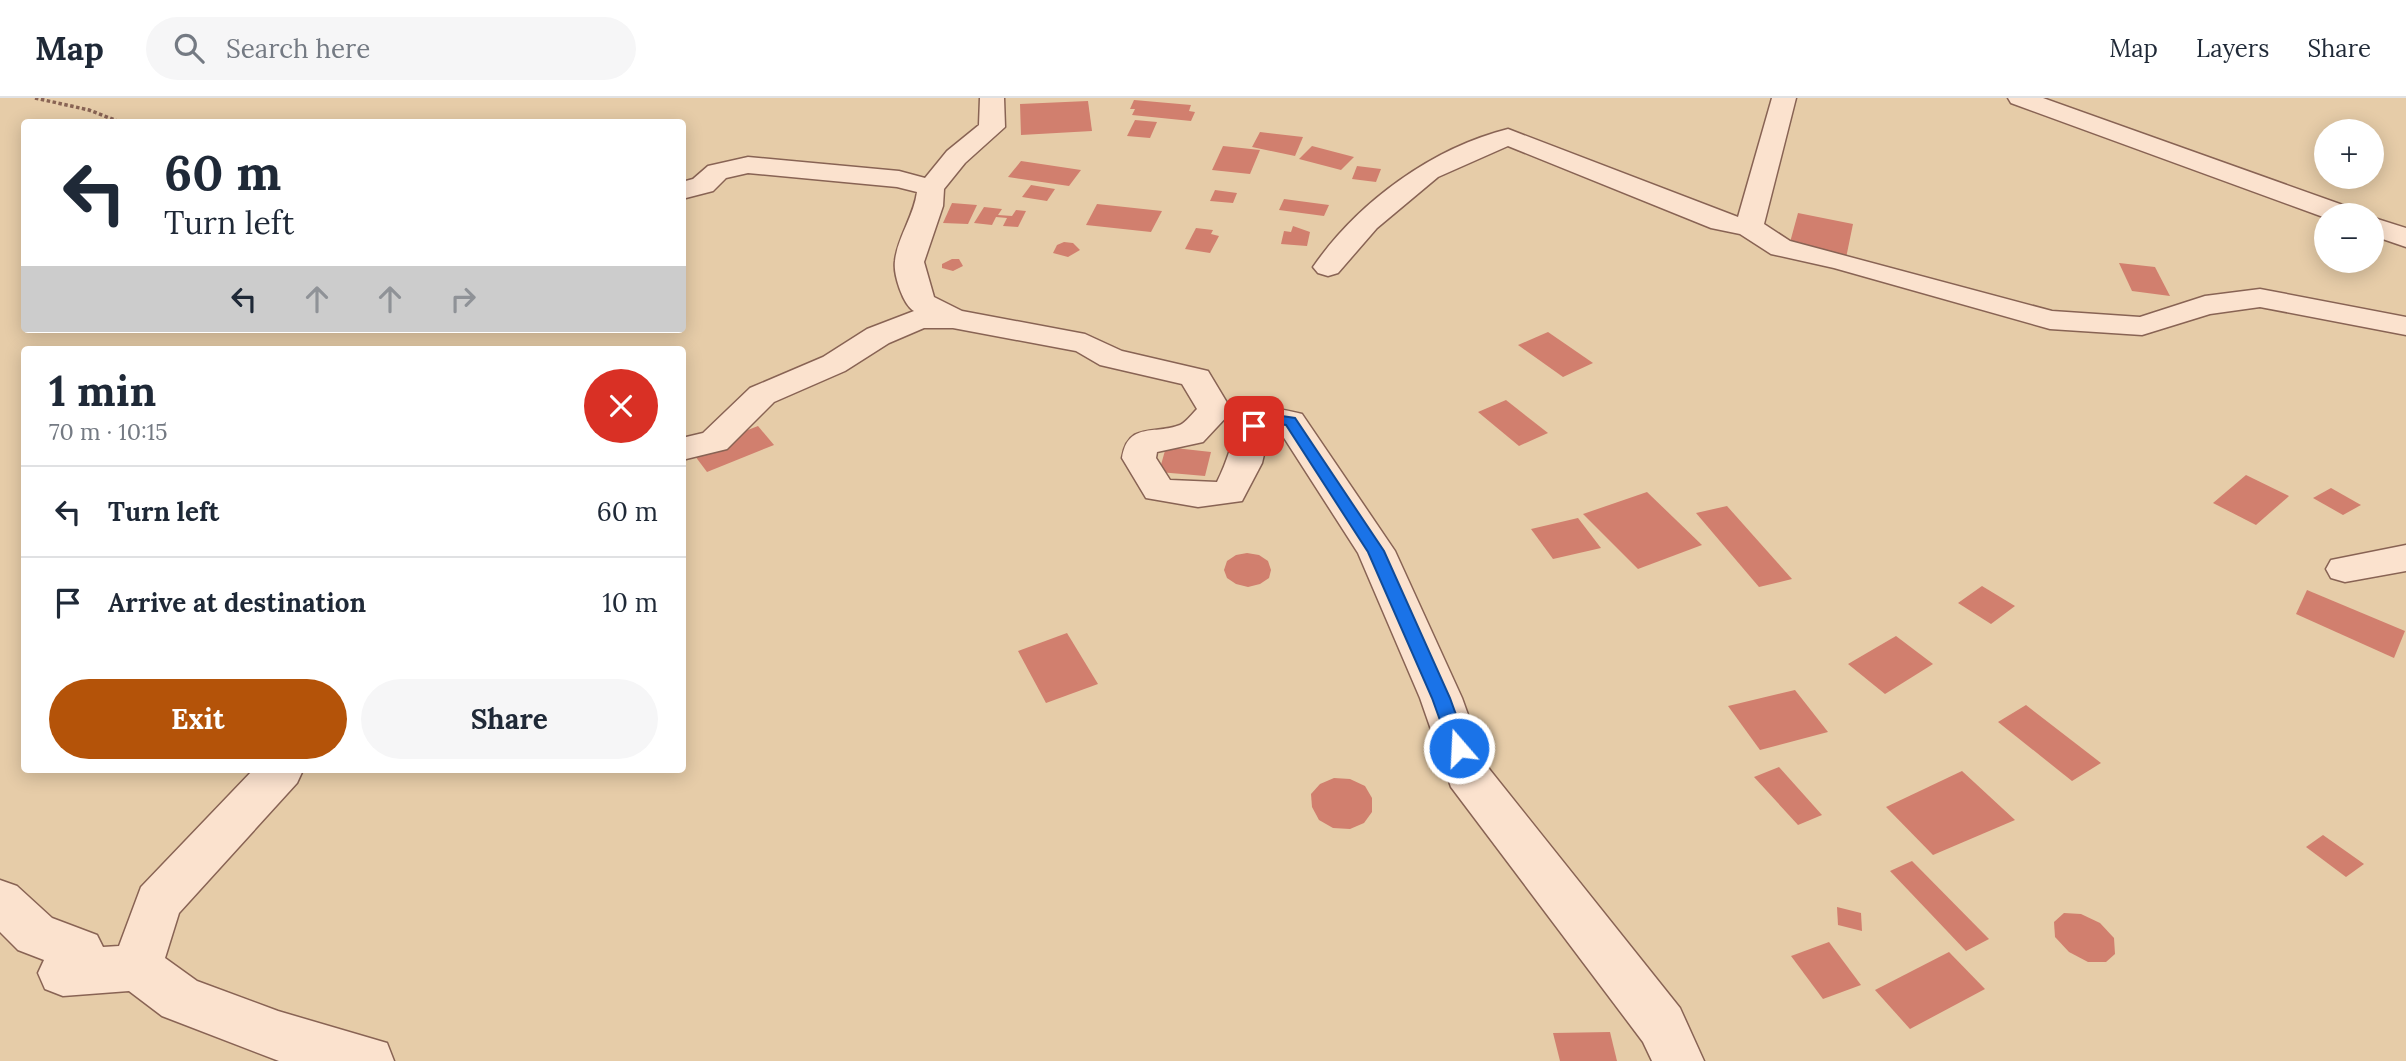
<!DOCTYPE html>
<html lang="en">
<head>
<meta charset="utf-8">
<style>
  :root { --surface:#fff; --page:#f6f6f7; --text:#1f2937; --muted:#747a83; --line:#e0e1e3; --accent:#b45309 }
  body { margin:0; font-family:Lora,serif; background:var(--page); color:var(--text); height:100vh; display:flex; flex-direction:column; font-size:26px; white-space:nowrap }
  * { box-sizing:border-box; margin:0 }
  p { font-size:23px; color:var(--muted) }
  .icon { flex:none; width:38px; height:38px; fill:none; stroke:currentColor; stroke-width:2; stroke-linecap:round; stroke-linejoin:round }
  .map { position:relative; flex:1; overflow:hidden }
  .panel { position:absolute; left:21px; top:248px; width:665px; height:427px; display:flex; flex-direction:column; background:var(--surface); border-radius:7px; box-shadow:0 4px 18px #0003 }
  .panel>* { flex:none }
  .hud { position:absolute; left:21px; top:21px; width:665px; height:214px; border-radius:7px; box-shadow:0 4px 18px #0003; background:#fff; color:var(--text); overflow:hidden }
  .fabs { position:absolute; left:2314px; top:21px; display:grid; gap:14px }
  .fabs a { display:grid; place-items:center; width:70px; height:70px; border-radius:50%; background:var(--surface); box-shadow:0 4px 18px #0003; font-size:35px }
  .pin { position:absolute; display:grid; place-items:center; width:60px; height:60px; color:#fff; margin:-30px; border-radius:14px; box-shadow:0 4px 10px #0006 }
  .me { position:absolute; width:77px; margin:-38px; rotate:341deg; stroke-linejoin:round; filter:drop-shadow(0 0 5px #0008) }
  .turn { display:flex; align-items:center; gap:24px; height:147px; padding:0 28px; font-size:32px }
  .turn .icon { width:91px; height:91px; stroke-width:2.5 }
  .turn b { display:block; font-size:49px; line-height:60px }
  .lanes { display:flex; align-items:center; height:66px; padding:0 28px; background:#0003; justify-content:center; gap:35px; direction:ltr }
  .lanes .off { opacity:.35 }
  .round { display:grid; place-items:center; flex:none; width:74px; height:74px; border-radius:37px; background:var(--page) }
  .head { display:flex; align-items:center; justify-content:space-between; height:119px; padding:0 28px }
  h1 { font-size:42px; font-weight:700; line-height:52px }
  .action { display:flex; gap:14px; margin-top:auto; padding:14px 28px }
  .action a { flex:1; height:80px; border-radius:42px; background:var(--accent); color:#fff; font-size:28px; font-weight:700; line-height:80px; text-align:center }
  .action a+a { background:var(--page); color:var(--text) }
  ul { padding:0; list-style:none }
  li { display:flex; align-items:center; gap:21px; height:91px; padding:0 28px; border-top:2px solid var(--line) }
  li div { flex:1 }
  li b { display:block; font-size:26px }
  li em { font-style:normal }
  header { display:flex; align-items:center; gap:42px; box-sizing:border-box; height:98px; padding:0 35px; background:var(--surface); border-bottom:2px solid var(--line) }
  header strong { font-size:33px }
  nav { display:flex; gap:38px; margin-inline-start:auto; font-size:24px }
  .search { width:490px; height:63px; background:var(--page); display:flex; align-items:center; gap:18px; box-sizing:border-box; padding:0 24px; border-radius:38px; color:var(--muted); font-size:26px }
  .map>svg:first-child { display:block }
  .farmland { fill:#e6cca8; fill-rule:evenodd }
  .building { fill:#d17f6e }
  .lines { fill:none; stroke-linecap:round; stroke-linejoin:round }
  .minor-casing { stroke:#886354; stroke-width:3 }
  .tertiary-casing { stroke:#886354; stroke-width:3 }
  .path { stroke:#886354; stroke-width:3.5; stroke-dasharray:3.5 2.5; stroke-linecap:butt }
  .minor { fill:#fbe2ce; fill-rule:evenodd }
  .tertiary { fill:#fbe2ce; fill-rule:evenodd }
  .route { fill:#1a73e8; stroke:#114b97; stroke-width:2 }
</style>
</head>
<body>
<header>
<strong>Map</strong>
<div class="search"><svg class="icon" aria-label="search" viewBox="0 0 24 24"><circle cx="10" cy="10" r="6"/><path d="M15 15l6 6"/></svg>Search here</div>
<nav><a>Map</a><a>Layers</a><a>Share</a></nav>
</header>
<div class="map">
<svg width="2406" height="963" viewBox="0 0 2406 963">
  <rect width="100%" height="100%" fill="#f0d3bb"/>
  <!-- farmland -->
  <path class="farmland" d="M0,0H2406V963H0ZM24,24H682V231H24ZM2326,33H2371V79H2326ZM2326,117H2371V163H2326ZM24,252H682V672H24Z"/>
  <!-- building -->
  <g class="building">
    <path d="M1134,2L1191,7L1189,13L1195,14L1191,23L1132,17L1135,11H1130Z"/>
    <path d="M1088,3L1092,33L1021,37L1020,6Z"/>
    <path d="M1135,22L1157,24L1150,40L1127,38Z"/>
    <path d="M1260,34L1303,39L1295,58L1252,49Z"/>
    <path d="M1223,48L1260,52L1250,76L1212,72Z"/>
    <path d="M1312,48L1354,59L1341,72L1299,61Z"/>
    <path d="M1021,63L1081,72L1069,88L1008,79Z"/>
    <path d="M1357,68L1381,71L1376,84L1352,81Z"/>
    <path d="M1031,87L1055,91L1047,103L1022,99Z"/>
    <path d="M1215,92L1237,95L1233,105L1210,103Z"/>
    <path d="M1284,101L1329,107L1324,118L1279,112Z"/>
    <path d="M952,105L977,107L968,126L943,125Z"/>
    <path d="M1097,106L1162,113L1151,134L1086,127Z"/>
    <path d="M984,109L1002,111L998,117L1012,118L1016,112L1026,113L1018,129L1003,128L1007,120L996,119L992,127L974,125Z"/>
    <path d="M1798,115L1853,126L1846,160L1789,148Z"/>
    <path d="M1293,128L1310,134L1307,148L1281,146L1284,133L1291,134Z"/>
    <path d="M1196,130L1213,132L1211,136L1219,138L1210,155L1185,151Z"/>
    <path d="M1064,144L1073,145L1080,152L1068,159L1053,155L1057,147Z"/>
    <path d="M952,161H959L963,168L953,173L942,170V166Z"/>
    <path d="M2119,165L2155,169L2170,198L2132,193Z"/>
    <path d="M1548,234L1593,265L1563,279L1518,247Z"/>
    <path d="M1506,302L1548,335L1519,348L1478,314Z"/>
    <path d="M758,328L774,347L707,374L692,354Z"/>
    <path d="M1166,349L1211,354L1205,378L1159,374Z"/>
    <path d="M2246,377L2289,398L2256,427L2213,405Z"/>
    <path d="M2331,390L2361,407L2343,417L2313,400Z"/>
    <path d="M1647,394L1702,447L1638,471L1583,416Z"/>
    <path d="M1727,408L1792,481L1759,489L1696,415Z"/>
    <path d="M1578,420L1601,450L1553,461L1531,431Z"/>
    <path d="M1247,455L1259,457L1268,463L1271,472L1269,480L1260,486L1248,489L1236,486L1227,480L1224,472L1227,463L1236,457Z"/>
    <path d="M1982,488L2015,508L1991,526L1958,505Z"/>
    <path d="M2307,492L2405,533L2394,560L2296,516Z"/>
    <path d="M1067,535L1098,586L1046,605L1018,553Z"/>
    <path d="M1896,538L1933,566L1885,596L1848,566Z"/>
    <path d="M1795,592L1828,634L1760,652L1728,608Z"/>
    <path d="M2026,607L2101,665L2072,683L1998,624Z"/>
    <path d="M1779,669L1822,717L1798,727L1754,679Z"/>
    <path d="M1962,673L2015,722L1933,757L1886,709Z"/>
    <path d="M1334,680L1350,681L1365,688L1372,700V714L1364,725L1350,731L1333,730L1319,722L1312,709L1311,696L1320,686Z"/>
    <path d="M2323,737L2364,766L2346,779L2306,749Z"/>
    <path d="M1912,763L1989,841L1966,853L1890,773Z"/>
    <path d="M1837,809L1861,815L1862,833L1838,827Z"/>
    <path d="M2064,815L2081,816L2100,825L2114,840L2115,856L2106,864H2088L2069,854L2055,839L2054,824Z"/>
    <path d="M1829,844L1861,887L1823,901L1791,858Z"/>
    <path d="M1949,854L1985,891L1910,931L1875,892Z"/>
    <path d="M1610,934L1617,963H1560L1553,935Z"/>
  </g>
  <g class="lines">
    <!-- minor casing -->
    <g class="minor-casing">
      <g id="minor">
        <path d="M980,0H1004L1005,29L965,65L944,91L943,108L924,164L934,199L962,213L1085,236L1122,253L1208,273L1232,313L1203,344L1157,354L1156,360L1170,382L1217,384C1244,332 1226,296 1302,316L1395,453L1462,600L1486,667L1680,910L1704,963H1652L1643,944L1451,689L1420,600L1358,455L1279,332L1270,331L1262,365L1242,403L1198,409L1146,400L1122,360C1128,323 1155,337 1180,327C1186,324 1192,316 1197,311L1182,286L1100,267L1076,253L953,230H924L889,245L845,273L774,304L727,351L682,362V340L703,335L750,290L823,259L867,231L914,213C903,207 893,176 895,163C897,140 914,118 917,94L897,89L748,75L726,80L713,93L682,101V84L693,81L708,68L748,59L899,73L925,80L947,53L979,27Z"/>
        <path d="M1772,0H1796L1764,126L1790,143L2052,213L2140,219L2205,198L2260,191L2406,219V237L2260,209L2210,216L2142,237L2050,231L1834,170L1771,156L1740,136L1711,130L1508,48L1438,79L1377,130L1338,175L1328,178L1318,175L1313,169C1358,104 1432,50 1508,31L1738,119Z"/>
        <path d="M2406,447V473L2345,484L2331,480L2326,471L2331,462Z"/>
        <path d="M253,672H303L297,685L179,815L165,860L197,883L278,913L387,945L394,963H279L162,918L129,893L63,898L45,891L38,875L44,862L18,852L0,834V782L17,788L52,820L97,837L103,849L119,848L141,789Z"/>
      </g>
    </g>
    <!-- tertiary casing -->
    <g class="tertiary-casing">
      <g id="tertiary">
        <path d="M2008,0H2043L2354,111L2358,117H2326V120L2011,5Z"/>
        <path d="M2371,119L2406,130V149L2371,137Z"/>
      </g>
    </g>
    <!-- path -->
    <path class="path" d="M35,0L89,12L120,24"/>
    <!-- minor -->
    <use href="#minor" class="minor"/>
    <!-- tertiary -->
    <use href="#tertiary" class="tertiary"/>
  </g>
  <!-- route -->
  <path class="route" d="M1261,315L1295,320L1384,453L1450,600L1468,650L1465,656H1452L1450,650L1432,600L1368,454L1286,327L1264,324L1259,331H1249V325Z"/>
</svg>
<div class="fabs">
<a>+</a>
<a>−</a>
</div>
<div class="pin" style="left:1254px;top:328px;background:#d93025"><svg class="icon" aria-label="arrive" viewBox="0 0 24 24"><path d="M6 21V4h12l-3 4 3 4H6"/></svg></div>
<svg class="me" style="left:1459px;top:650px" viewBox="-20 -20 40 40"><circle r="17" fill="#1a73e8" stroke="#fff" stroke-width="3"/><path d="M0-11L8 9 0 5-8 9z" fill="#fff"/></svg>
<div class="hud">
<div class="turn"><svg class="icon" aria-label="left" viewBox="0 0 24 24"><path d="M17 20v-9H6M10 6l-5 5 5 5"/></svg><div><b>60 m</b>Turn left</div></div>
<div class="lanes"><svg class="icon" aria-label="left" viewBox="0 0 24 24"><path d="M17 20v-9H6M10 6l-5 5 5 5"/></svg><svg class="icon off" aria-label="ahead" viewBox="0 0 24 24"><path d="M12 20V5M6 11l6-6 6 6"/></svg><svg class="icon off" aria-label="ahead" viewBox="0 0 24 24"><path d="M12 20V5M6 11l6-6 6 6"/></svg><svg class="icon off" aria-label="right" viewBox="0 0 24 24"><path d="M7 20v-9h11M14 6l5 5-5 5"/></svg></div>
</div>
<section class="panel">
<div class="head"><div><h1>1 min</h1><p>70 m · 10:15</p></div><a class="round" style="background:#d93025;color:#fff"><svg class="icon" aria-label="close" viewBox="0 0 24 24"><path d="M6 6l12 12M18 6L6 18"/></svg></a></div>
<ul>
<li><svg class="icon" aria-label="left" viewBox="0 0 24 24"><path d="M17 20v-9H6M10 6l-5 5 5 5"/></svg><div><b>Turn left</b></div><em>60 m</em></li>
<li><svg class="icon" aria-label="arrive" viewBox="0 0 24 24"><path d="M6 21V4h12l-3 4 3 4H6"/></svg><div><b>Arrive at destination</b></div><em>10 m</em></li>
</ul>
<div class="action"><a>Exit</a><a>Share</a></div>
</section>
</div>
</body>
</html>
